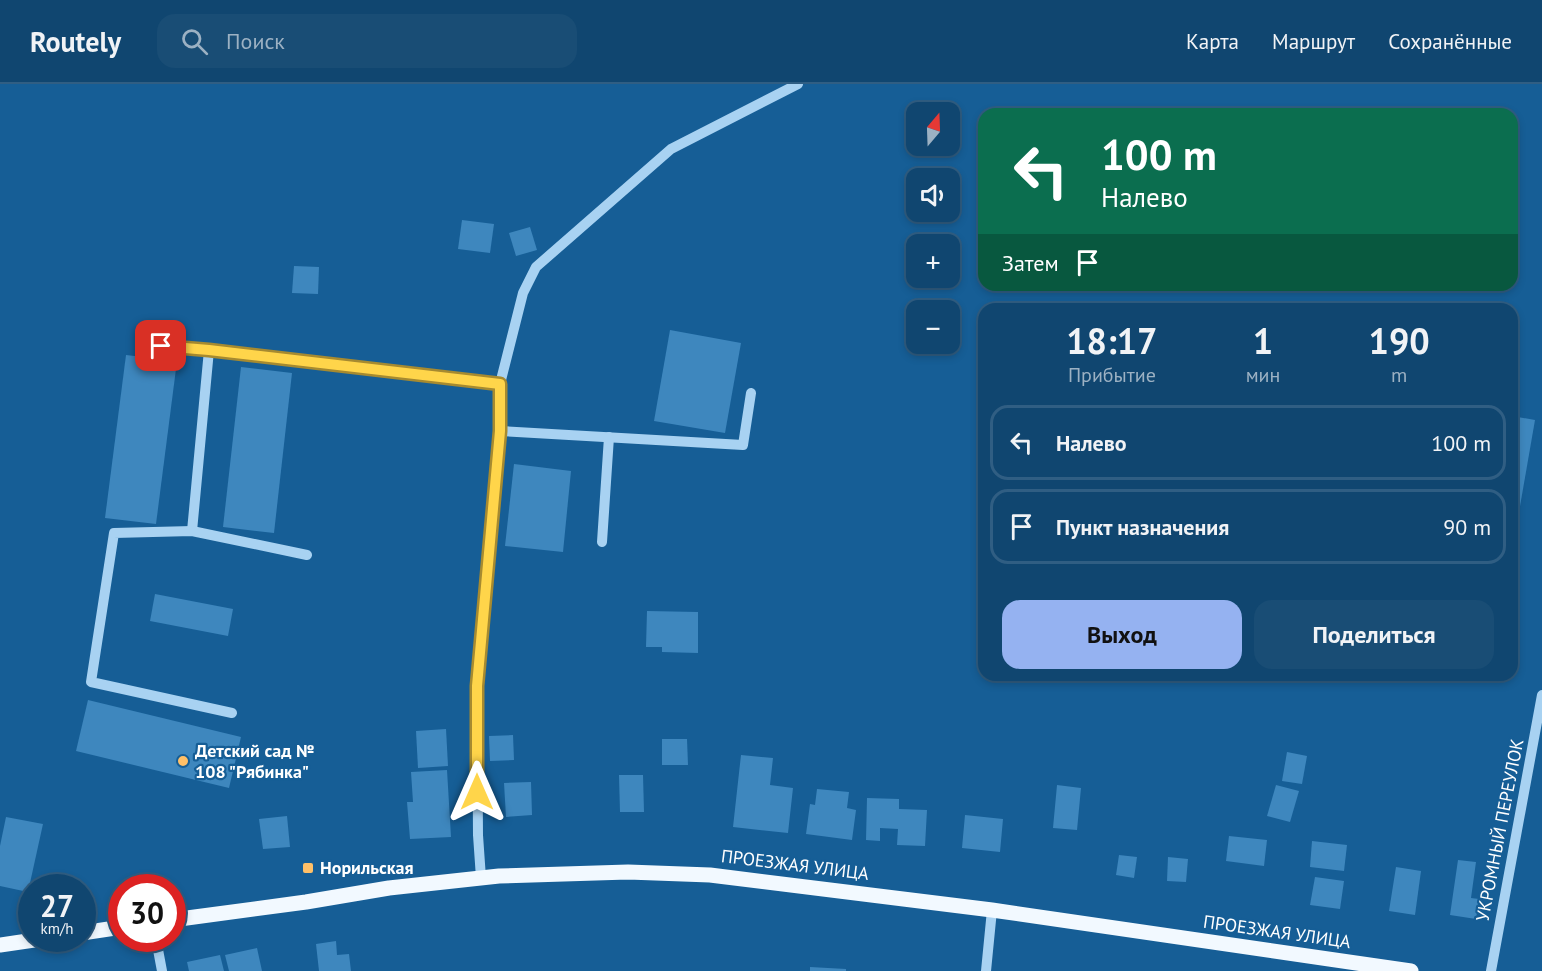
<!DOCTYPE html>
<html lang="ru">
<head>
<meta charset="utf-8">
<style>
  :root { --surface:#104670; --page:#194d75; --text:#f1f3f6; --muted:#9cb1c3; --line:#305e83; --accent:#95b2f1 }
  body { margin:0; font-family:"PT Sans",sans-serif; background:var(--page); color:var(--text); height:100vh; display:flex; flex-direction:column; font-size:22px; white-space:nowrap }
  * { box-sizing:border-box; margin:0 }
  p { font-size:20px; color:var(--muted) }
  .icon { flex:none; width:33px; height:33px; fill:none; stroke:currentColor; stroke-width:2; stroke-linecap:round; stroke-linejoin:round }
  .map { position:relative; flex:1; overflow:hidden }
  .drawer { position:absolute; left:978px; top:219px; width:540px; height:378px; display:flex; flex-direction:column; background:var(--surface); border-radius:18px; box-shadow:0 3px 9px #0003,0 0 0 2px var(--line) }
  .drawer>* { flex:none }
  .guide { position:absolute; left:978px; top:24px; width:540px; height:183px; border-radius:18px; box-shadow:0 3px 9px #0003,0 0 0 2px var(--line); background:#0b6e4f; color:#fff; overflow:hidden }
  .needle { width:39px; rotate:19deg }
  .controls { position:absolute; left:906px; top:18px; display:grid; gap:12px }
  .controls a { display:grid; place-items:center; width:54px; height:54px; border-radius:12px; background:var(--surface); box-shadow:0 3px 9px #0003,0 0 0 2px var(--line); font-size:30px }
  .speed { position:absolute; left:18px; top:790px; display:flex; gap:12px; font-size:30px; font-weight:700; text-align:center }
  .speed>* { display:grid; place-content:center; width:78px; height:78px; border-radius:50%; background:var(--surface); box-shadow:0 3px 9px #0003,0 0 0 2px var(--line); line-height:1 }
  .speed small { font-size:15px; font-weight:400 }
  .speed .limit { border:9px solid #d22; background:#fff; color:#111 }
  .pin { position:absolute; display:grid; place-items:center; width:51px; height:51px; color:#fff; margin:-26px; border-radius:12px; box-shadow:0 3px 9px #0006 }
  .me { position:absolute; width:66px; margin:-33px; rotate:0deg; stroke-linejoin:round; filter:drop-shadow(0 0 4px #0008) }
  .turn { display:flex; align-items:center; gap:21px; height:126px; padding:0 24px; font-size:27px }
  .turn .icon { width:78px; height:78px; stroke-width:2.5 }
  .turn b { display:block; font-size:42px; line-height:51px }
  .then { display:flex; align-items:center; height:57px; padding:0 24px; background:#0003; gap:12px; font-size:22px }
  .eta { display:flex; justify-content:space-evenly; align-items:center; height:102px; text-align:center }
  .eta b { font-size:36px; font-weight:700; line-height:42px }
  .primary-button { display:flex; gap:12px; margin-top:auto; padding:12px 24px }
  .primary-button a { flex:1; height:69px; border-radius:18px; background:var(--accent); color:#111; font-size:24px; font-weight:700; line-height:69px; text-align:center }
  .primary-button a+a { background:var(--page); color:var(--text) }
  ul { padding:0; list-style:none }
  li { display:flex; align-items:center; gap:18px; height:75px; margin:0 12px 9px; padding:0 12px; border:3px solid var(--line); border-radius:18px }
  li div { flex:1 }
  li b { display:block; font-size:22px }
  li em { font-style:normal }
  header { display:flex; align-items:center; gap:36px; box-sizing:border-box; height:84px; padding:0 30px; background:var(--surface); border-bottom:2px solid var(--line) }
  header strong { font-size:28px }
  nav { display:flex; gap:33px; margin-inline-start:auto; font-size:21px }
  .search { width:420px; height:54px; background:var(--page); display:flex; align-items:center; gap:15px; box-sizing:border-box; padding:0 21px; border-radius:18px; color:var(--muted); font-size:22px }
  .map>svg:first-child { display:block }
  .building { fill:#3e87be }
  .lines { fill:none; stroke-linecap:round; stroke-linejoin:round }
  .minor { stroke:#a8d2f2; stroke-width:10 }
  .major { stroke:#f2f9ff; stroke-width:15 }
  .route-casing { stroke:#a68a30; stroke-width:15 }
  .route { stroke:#ffd54a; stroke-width:10 }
  .poi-dot { fill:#ffc068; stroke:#165e96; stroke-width:2 }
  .labels { text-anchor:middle; stroke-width:4.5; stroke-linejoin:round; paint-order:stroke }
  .poi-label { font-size:18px; font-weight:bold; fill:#fff; stroke:#165e96; text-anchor:start }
  .street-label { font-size:18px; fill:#fff; stroke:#165e96 }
</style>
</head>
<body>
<header>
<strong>Routely</strong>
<div class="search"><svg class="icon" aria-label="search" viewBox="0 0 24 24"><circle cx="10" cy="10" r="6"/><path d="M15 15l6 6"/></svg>Поиск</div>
<nav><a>Карта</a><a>Маршрут</a><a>Сохранённые</a></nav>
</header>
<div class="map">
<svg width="1542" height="887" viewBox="0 0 1542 887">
  <rect width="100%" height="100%" fill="#165e96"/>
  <!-- building -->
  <g class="building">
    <path d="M462,136L494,140L490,169L458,165Z"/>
    <path d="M530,143L537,166L516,172L509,149Z"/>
    <path d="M294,182L319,183L318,210L292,209Z"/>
    <path d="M670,246L741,259L725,349L654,337Z"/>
    <path d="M126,271L177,277L156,440L105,434Z"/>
    <path d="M241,283L292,289L274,449L223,443Z"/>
    <path d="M1512,332L1535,336L1519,428L1512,426Z"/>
    <path d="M514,380L571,387L563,468L505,462Z"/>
    <path d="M155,510L233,525L228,552L150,537Z"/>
    <path d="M647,527L698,528V569L662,568V563H646Z"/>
    <path d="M88,616L241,653L229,704L76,667Z"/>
    <path d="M446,645L448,682L418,684L416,647Z"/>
    <path d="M513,651L514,676L490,677L489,652Z"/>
    <path d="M662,655H687L688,681H662Z"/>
    <path d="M1287,668L1307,672L1302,700L1282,697Z"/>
    <path d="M741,671L773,674L770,701L793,704L788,749L733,743Z"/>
    <path d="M447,686L451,753L410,755L407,718H413L411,688Z"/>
    <path d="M619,691H643L644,728H620Z"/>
    <path d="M531,698L532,731L506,733L504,699Z"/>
    <path d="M1057,701L1081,704L1077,746L1053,744Z"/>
    <path d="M1276,701L1299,707L1290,738L1267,732Z"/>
    <path d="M817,705L849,708L847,724L856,726L852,756L806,750L810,720L815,721Z"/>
    <path d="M867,714L899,715V725L927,726L925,762L897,761L898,745L880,744V757L866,756Z"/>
    <path d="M965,731L1003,735L1000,768L962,764Z"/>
    <path d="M287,732L290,763L263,765L259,735Z"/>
    <path d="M6,733L43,740L28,808L0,802V762Z"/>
    <path d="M1229,752L1267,756L1264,782L1226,777Z"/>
    <path d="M1312,757L1347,761L1344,787L1310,783Z"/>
    <path d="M1119,771L1137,773L1134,794L1116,791Z"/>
    <path d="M1168,773L1188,775L1186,798L1167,797Z"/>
    <path d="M1458,776L1476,778L1471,814L1479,815L1476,835L1450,831Z"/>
    <path d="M1396,783L1421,787L1415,831L1389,827Z"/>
    <path d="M1315,793L1344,797L1340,825L1310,821Z"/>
    <path d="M336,857L337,871L349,870L351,887H319L316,860Z"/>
    <path d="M257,864L262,887H229L225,871Z"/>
    <path d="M220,871L224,887H189L187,878Z"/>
    <path d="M810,883L846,885V887H810Z"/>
  </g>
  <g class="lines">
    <!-- minor -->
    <g class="minor">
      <path d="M161,262L209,266L500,300"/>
      <path d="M500,347L743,361L751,309"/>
      <path d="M192,447L209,266"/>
      <path d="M602,458L609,353"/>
      <path d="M232,629L91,598L114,449L192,447L307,471"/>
      <path d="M481,794L478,751L477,602L500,347V300L523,209L536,183L671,65L798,0"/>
      <path d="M156,855L162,887"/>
      <path d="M986,887L992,826"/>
      <path d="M1491,887L1542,611"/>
    </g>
    <!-- major -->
    <g class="major">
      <path d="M172,836L306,818L389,804L499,792L628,788L710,791L992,826L1411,887"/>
      <path d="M82,849L122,843"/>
      <path d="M0,861L41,855"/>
    </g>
  </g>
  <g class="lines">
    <!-- route casing -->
    <g class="route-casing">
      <path id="route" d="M161,262L209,266L500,300V347L477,602V708"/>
    </g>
    <!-- route -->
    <use href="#route" class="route"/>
  </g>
  <!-- markers -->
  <g class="poi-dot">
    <circle cx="183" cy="677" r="6"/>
    <rect x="302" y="778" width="12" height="12" rx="3"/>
  </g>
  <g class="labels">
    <!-- poi labels -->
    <g class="poi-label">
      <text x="195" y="673">Детский сад №<tspan x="195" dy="21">108 "Рябинка"</tspan></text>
      <text x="320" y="790">Норильская</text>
    </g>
    <!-- street labels -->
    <g class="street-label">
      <text transform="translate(1500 746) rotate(-79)" y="6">УКРОМНЫЙ ПЕРЕУЛОК</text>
      <text transform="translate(795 781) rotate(7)" y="6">ПРОЕЗЖАЯ УЛИЦА</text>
      <text transform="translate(1277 848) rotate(8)" y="6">ПРОЕЗЖАЯ УЛИЦА</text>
    </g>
  </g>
</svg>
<div class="controls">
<a><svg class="needle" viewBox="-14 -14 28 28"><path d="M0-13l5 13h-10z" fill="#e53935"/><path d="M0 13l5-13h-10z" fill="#9cb1c3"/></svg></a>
<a><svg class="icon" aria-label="sound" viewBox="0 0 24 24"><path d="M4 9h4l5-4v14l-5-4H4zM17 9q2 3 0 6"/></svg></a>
<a>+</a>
<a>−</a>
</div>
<div class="speed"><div>27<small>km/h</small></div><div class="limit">30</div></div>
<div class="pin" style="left:161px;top:262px;background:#d93025"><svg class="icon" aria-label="arrive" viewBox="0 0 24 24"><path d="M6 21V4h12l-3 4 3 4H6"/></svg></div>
<svg class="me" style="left:477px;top:708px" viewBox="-20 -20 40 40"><path d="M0-17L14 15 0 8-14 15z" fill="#ffd54a" stroke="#fff" stroke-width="4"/></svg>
<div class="guide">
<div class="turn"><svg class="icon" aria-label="left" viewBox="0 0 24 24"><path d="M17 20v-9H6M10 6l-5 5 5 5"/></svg><div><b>100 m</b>Налево</div></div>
<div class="then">Затем<svg class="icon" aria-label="arrive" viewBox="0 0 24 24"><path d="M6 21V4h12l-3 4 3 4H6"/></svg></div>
</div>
<section class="drawer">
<div class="eta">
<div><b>18:17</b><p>Прибытие</p></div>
<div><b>1</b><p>мин</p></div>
<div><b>190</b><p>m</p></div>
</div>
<ul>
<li><svg class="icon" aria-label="left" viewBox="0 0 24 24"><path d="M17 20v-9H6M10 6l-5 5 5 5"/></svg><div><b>Налево</b></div><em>100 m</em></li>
<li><svg class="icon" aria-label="arrive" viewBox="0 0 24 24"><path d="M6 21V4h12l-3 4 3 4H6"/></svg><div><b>Пункт назначения</b></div><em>90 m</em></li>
</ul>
<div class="primary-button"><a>Выход</a><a>Поделиться</a></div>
</section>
</div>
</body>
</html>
